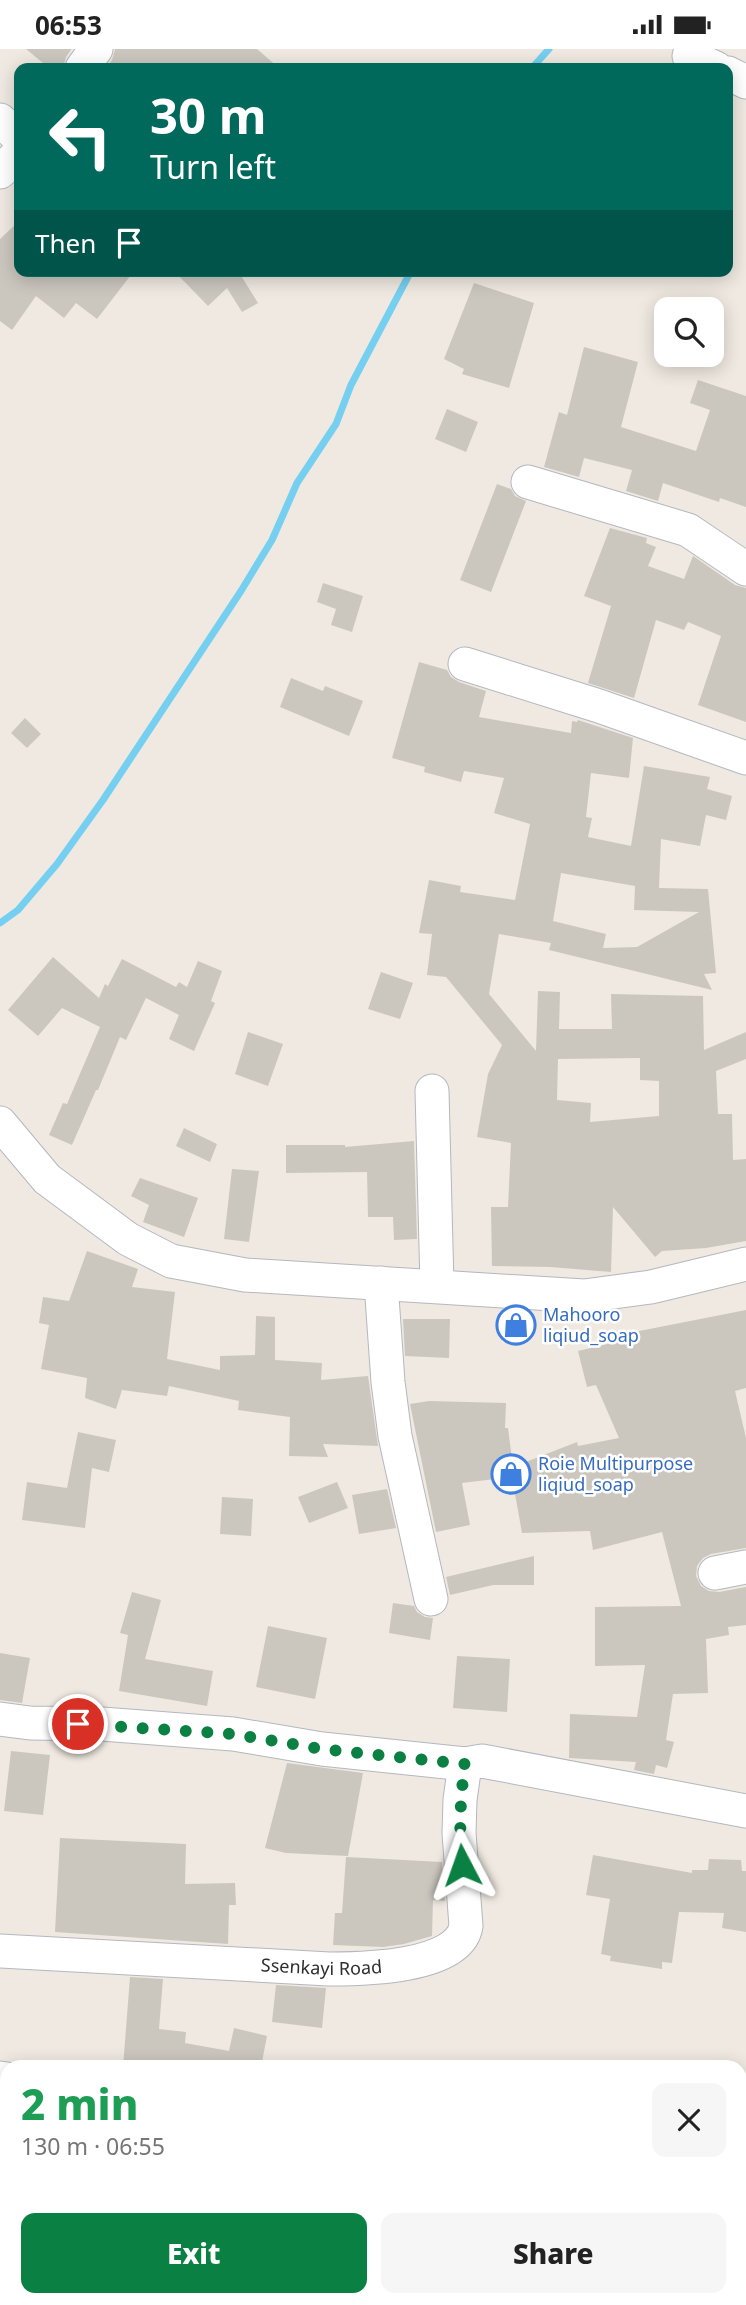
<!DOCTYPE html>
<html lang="en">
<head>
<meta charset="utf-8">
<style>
  :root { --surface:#fff; --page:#f6f6f6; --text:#222; --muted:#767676; --accent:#0b8043 }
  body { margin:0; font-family:"Noto Sans",sans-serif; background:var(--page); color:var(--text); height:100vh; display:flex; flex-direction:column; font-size:26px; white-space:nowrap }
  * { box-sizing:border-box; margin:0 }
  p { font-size:23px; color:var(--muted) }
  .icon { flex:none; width:38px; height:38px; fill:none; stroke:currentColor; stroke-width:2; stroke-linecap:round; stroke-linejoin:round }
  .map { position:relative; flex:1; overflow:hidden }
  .side { position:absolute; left:0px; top:2011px; width:747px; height:247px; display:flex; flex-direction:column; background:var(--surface); border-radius:21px 21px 0 0; box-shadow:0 4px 18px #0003 }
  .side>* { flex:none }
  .hud { position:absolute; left:14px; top:14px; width:719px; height:214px; border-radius:14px; box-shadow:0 4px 18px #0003; background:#00695c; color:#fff; overflow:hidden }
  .tools { position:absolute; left:654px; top:248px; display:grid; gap:14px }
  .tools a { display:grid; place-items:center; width:70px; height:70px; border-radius:14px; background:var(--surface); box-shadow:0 4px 18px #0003; font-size:35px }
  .pin { position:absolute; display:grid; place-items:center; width:60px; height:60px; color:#fff; margin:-30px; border:4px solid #fff; border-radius:50%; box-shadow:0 2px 7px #0007 }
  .me { position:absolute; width:77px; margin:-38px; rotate:356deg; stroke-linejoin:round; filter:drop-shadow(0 0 5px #0008) }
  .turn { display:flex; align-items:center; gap:24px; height:147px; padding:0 21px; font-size:32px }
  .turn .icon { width:91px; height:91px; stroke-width:2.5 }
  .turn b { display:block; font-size:49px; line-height:60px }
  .then { display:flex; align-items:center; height:66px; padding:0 21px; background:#0003; gap:14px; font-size:26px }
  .round { display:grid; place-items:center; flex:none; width:74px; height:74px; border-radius:14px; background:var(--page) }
  .head { display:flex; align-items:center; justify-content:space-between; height:119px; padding:0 21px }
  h1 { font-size:42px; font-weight:800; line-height:52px; color:#1e9e55 }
  .primary-button { display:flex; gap:14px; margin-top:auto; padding:14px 21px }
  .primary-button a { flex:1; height:80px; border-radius:14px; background:var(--accent); color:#fff; font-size:28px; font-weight:800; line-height:80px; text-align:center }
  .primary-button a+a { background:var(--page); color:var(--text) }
  .status { display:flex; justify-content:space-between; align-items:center; height:49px; padding:0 35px; background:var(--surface); direction:ltr }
  .status svg { height:19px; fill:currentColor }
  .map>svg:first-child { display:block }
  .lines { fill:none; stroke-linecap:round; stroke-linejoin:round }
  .stream { stroke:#75cff0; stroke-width:7 }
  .building { fill:#cbc7bf; fill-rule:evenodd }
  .minor-casing { stroke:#b4b7c1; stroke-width:35 }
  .minor { stroke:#fff; stroke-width:33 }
  .route { stroke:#0b8043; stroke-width:12; stroke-dasharray:0 21.6 }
  .labels { text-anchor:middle; stroke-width:5; stroke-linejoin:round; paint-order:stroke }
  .shop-label { font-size:18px; fill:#366cbe; stroke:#fff; text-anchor:start }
  .street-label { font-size:18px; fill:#2e2e2e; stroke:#fff }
</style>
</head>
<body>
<div class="status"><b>06:53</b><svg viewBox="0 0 49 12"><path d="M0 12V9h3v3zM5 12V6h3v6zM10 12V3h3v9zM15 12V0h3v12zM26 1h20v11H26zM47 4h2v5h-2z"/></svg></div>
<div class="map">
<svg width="746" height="2256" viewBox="0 0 746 2256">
  <rect width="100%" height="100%" fill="#efe9e1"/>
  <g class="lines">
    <!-- stream -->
    <g class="stream">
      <path d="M532,19L549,0"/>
      <path d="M0,874L18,861L57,815L103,751L241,542L272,491L297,434L336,375L351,336L411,222"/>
      <path d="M740,2243L746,2244"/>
      <path d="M13,2256L14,2250"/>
    </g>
  </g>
  <!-- building -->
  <g class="building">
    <path d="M26,0H71V1L66,8L63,19H49Z"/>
    <path d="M115,0H257L279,19H106L112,11Z"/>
    <path d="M19,172V222H134L97,270L76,254L64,269L36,247L12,281L0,272V190Z"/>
    <path d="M174,222H244L240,225L258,254L242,263L227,239L208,257Z"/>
    <path d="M474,234L534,254L509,339L462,325L464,320L444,310Z"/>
    <path d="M584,298L638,313L621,378L696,402L710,361L690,354L698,331L746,347V458L720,449L719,453L663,434L658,452L626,442L632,421L584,409L579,428L544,418L559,363L567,366Z"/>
    <path d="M447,360L478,373L466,403L435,390Z"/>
    <path d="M497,435L511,440L515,447L526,452L491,543L460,531Z"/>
    <path d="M610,479L647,489L646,494L656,498L648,517L684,530L693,507L735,536L746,539V673L698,656L721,587L688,573L684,581L656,571L634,649L588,634L611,557L584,547Z"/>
    <path d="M323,534L363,547L352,583L331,576L336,560L317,553Z"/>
    <path d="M419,613L447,621L451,628L459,633L486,642L479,668L571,684L572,672L577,673L578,671L633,689L629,729L591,724L586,768L592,769L588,788L631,797L644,717L710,728L707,740L732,747L726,771L706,766L700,797L661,790L659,839L708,840L716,924L704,925L712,941L549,901L551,894L499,885L489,945L536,1002L538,942L560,943L559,980H612L611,945L703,947L704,1001L746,983V1010L716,1022L718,1065H732L733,1111L746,1110V1192L706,1199L662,1202L655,1208L613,1158L611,1223L550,1218L492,1217L491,1158H508L511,1094L477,1088L488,1025L502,996L446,928L427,926L432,885L419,884L429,831L461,837L460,843L515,851L530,775L494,764L504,729L464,722L461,733L424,723L425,718L392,709ZM561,824L635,837L634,861L699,863L637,898L603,899L606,885L553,872ZM640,1009V1031L659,1032V1067L590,1073L591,1054L557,1051L558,1010Z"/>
    <path d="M291,629L323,642L325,637L363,652L349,687L280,658Z"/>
    <path d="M25,669L41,685L27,699L11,684Z"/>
    <path d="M53,908L99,949L105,935L108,937L122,910L176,938L179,933L187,938L198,912L222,922L211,952L215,954L194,1002L169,990L179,966L146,949L126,991L120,988L98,1041H96L72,1096L49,1086L63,1054L67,1055L100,978L62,959L38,987L8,961Z"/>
    <path d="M381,923L413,934L400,970L368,960Z"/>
    <path d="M248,983L283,995L268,1037L235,1025Z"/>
    <path d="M184,1079L217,1095L210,1113L176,1097Z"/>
    <path d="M414,1092L417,1190L394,1191L393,1168H368L367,1123L286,1124V1096H345V1098Z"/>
    <path d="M232,1120L259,1122L249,1193L224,1190Z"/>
    <path d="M140,1129L198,1149L184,1188L143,1173L149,1156L131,1147Z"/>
    <path d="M87,1202L138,1220L132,1238L175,1243L167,1310L220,1321V1307L255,1306L256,1267L275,1268V1311L322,1314L321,1331L368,1327L378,1397L323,1395L328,1408L289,1407L290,1368L238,1361L239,1352L169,1337L167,1347L122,1341L116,1360L85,1349L87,1329L41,1320L49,1276L39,1274L43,1248L69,1252Z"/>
    <path d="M746,1261V1339L735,1342L746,1389V1499L711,1505L703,1509L697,1517L696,1527L701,1537L709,1542L719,1543L746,1538V1576L728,1578L729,1586L706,1590L708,1644L673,1645L666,1691L674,1693L667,1719L656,1716L654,1725L634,1721L636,1713L569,1709L570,1665L637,1668L645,1616L595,1617V1558L681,1557L662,1483L593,1501L590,1482L522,1484L512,1428L462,1434L470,1476L436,1483L410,1355L429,1352L506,1354L505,1379H508L513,1418L577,1393L578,1397L619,1389L596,1336L587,1338L578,1302L620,1292L619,1286Z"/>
    <path d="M403,1270H450L449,1309L405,1307Z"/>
    <path d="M78,1383L116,1391L109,1423L92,1419L85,1479L22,1471L27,1433L67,1439Z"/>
    <path d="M337,1433L348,1459L309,1474L298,1448Z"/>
    <path d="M387,1440L396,1479L359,1485L352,1446Z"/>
    <path d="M222,1448L253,1450L251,1487L220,1485Z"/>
    <path d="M534,1507V1536H493L450,1546L446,1528Z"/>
    <path d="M132,1543L161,1551L145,1610L213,1622L207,1657L119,1642L128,1586L120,1584Z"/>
    <path d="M393,1554L414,1557L417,1563L425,1568L433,1569L430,1591L389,1584Z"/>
    <path d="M268,1577L327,1589L315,1650L256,1638Z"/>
    <path d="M0,1604L30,1609L22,1654L0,1651Z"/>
    <path d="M457,1607L510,1610L507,1663L453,1659Z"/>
    <path d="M11,1702L50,1706L43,1766L4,1762Z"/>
    <path d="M287,1714L363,1724L348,1807L286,1804L265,1799Z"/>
    <path d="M60,1789L186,1795L185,1835L235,1834L236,1856H229L228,1895L55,1883Z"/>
    <path d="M593,1806L692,1824V1821H708L709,1810L741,1811L742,1822H746V1883L722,1879L724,1864L679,1863L672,1914L662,1913V1920L610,1912L611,1907L601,1905L610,1850L586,1846Z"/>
    <path d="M346,1808L442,1813L445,1852L433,1851L432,1887L404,1895L383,1898L333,1896L335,1864H342Z"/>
    <path d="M130,1928L163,1930L159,1980L186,1983L185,1994L229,2002L234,1979L267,1987L261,2018H123Z"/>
    <path d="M276,1936L326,1939L322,1979L272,1973Z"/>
  </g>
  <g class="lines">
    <!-- minor casing -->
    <g class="minor-casing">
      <g id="minor">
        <path d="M689,7L716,19"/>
        <path d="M82,19L96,0"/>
        <path d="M728,24L746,33"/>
        <path d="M0,71L19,89"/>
        <path d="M0,123L19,104"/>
        <path d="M528,433L688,481L746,520"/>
        <path d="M465,615L599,657L746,709"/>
        <path d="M432,1042L437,1236"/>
        <path d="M0,1074L47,1130L128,1190L171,1212L245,1226L584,1247L651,1238L746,1215"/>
        <path d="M381,1234L388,1333L395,1387L431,1550"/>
        <path d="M715,1524L746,1518"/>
        <path d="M0,1670L30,1674L102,1675L233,1685L322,1700L465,1715L482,1712L746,1762"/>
        <path id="s1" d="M0,1902L329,1920C362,1920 459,1919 466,1877L459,1784L460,1751L465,1715"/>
        <path d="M0,2029L7,2030"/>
      </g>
    </g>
    <!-- minor -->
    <use href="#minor" class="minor"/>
  </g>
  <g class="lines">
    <!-- route -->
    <path class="route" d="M78,1675L233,1685L322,1700L465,1715C460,1749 459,1782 462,1816"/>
  </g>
  <!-- icons -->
  <defs>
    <g id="shop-ring" transform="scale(2.0125)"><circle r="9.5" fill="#fff" stroke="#3f7fe0" stroke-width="1.5"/><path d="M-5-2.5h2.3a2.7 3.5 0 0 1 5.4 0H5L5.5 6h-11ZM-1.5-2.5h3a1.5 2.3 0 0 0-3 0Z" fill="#3f7fe0"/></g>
  </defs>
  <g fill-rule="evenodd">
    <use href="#shop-ring" x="516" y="1276"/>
    <use href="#shop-ring" x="511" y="1425"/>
  </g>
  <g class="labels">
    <!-- shop labels -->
    <g class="shop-label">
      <text x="543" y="1272">Mahooro<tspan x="543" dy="21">liqiud_soap</tspan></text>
      <text x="538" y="1421">Roie Multipurpose<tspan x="538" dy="21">liqiud_soap</tspan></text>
    </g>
    <!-- street labels -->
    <g class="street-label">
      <text dy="6" stroke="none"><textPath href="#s1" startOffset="322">Ssenkayi Road</textPath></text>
    </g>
  </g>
</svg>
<div class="tools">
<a><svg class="icon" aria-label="search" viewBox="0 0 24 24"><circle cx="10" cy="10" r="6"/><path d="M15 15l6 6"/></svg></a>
</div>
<div class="pin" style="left:78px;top:1675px;background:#d93025"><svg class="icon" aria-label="arrive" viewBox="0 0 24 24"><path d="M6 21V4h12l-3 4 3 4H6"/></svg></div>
<svg class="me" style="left:462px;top:1816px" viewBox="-20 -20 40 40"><path d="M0-17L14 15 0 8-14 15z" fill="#0b8043" stroke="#fff" stroke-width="4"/></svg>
<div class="hud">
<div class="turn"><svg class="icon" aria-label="left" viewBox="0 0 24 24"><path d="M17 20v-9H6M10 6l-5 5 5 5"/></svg><div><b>30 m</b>Turn left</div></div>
<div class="then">Then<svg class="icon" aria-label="arrive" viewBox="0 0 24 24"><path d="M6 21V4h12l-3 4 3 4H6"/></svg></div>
</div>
<section class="side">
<div class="head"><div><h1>2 min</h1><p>130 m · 06:55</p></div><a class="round"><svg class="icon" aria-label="close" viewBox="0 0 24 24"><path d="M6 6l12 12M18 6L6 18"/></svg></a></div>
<div class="primary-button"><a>Exit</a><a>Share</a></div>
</section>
</div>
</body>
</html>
